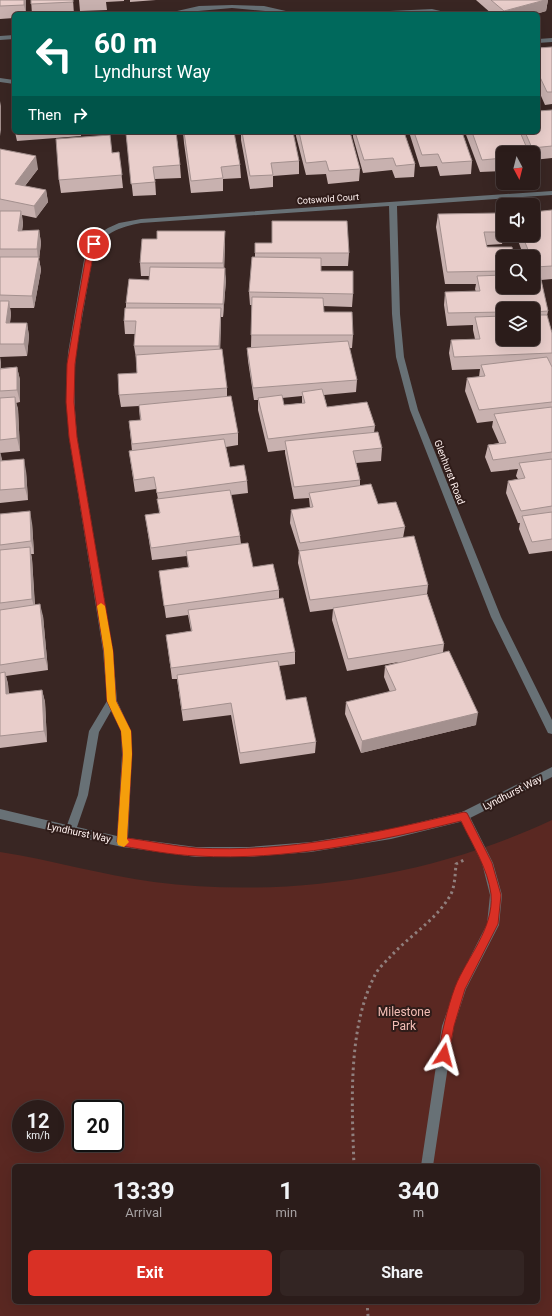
<!DOCTYPE html>
<html lang="en">
<head>
<meta charset="utf-8">
<style>
  :root { --surface:#2b1c1a; --page:#332523; --text:#f1f3f6; --muted:#a6a1a2; --line:#473a39; --accent:#d93025 }
  body { margin:0; font-family:Roboto,sans-serif; background:var(--page); color:var(--text); height:100vh; display:flex; flex-direction:column; font-size:15px; white-space:nowrap }
  * { box-sizing:border-box; margin:0 }
  p { font-size:13px; color:var(--muted) }
  .icon { flex:none; width:22px; height:22px; fill:none; stroke:currentColor; stroke-width:2; stroke-linecap:round; stroke-linejoin:round }
  .map { position:relative; flex:1; overflow:hidden }
  .sheet { position:absolute; left:12px; top:1164px; width:528px; height:140px; display:flex; flex-direction:column; background:var(--surface); border-radius:6px; box-shadow:0 4px 16px #0002,0 0 0 1px var(--line) }
  .sheet>* { flex:none }
  .hud { position:absolute; left:12px; top:12px; width:528px; height:122px; border-radius:6px; box-shadow:0 4px 16px #0002,0 0 0 1px var(--line); background:#00695c; color:#fff; overflow:hidden }
  .needle { width:26px; rotate:173deg }
  .buttons { position:absolute; left:496px; top:146px; display:grid; gap:8px }
  .buttons a { display:grid; place-items:center; width:44px; height:44px; border-radius:6px; background:var(--surface); box-shadow:0 4px 16px #0002,0 0 0 1px var(--line); font-size:20px }
  .speed { position:absolute; left:12px; top:1100px; display:flex; gap:8px; font-size:20px; font-weight:700; text-align:center }
  .speed>* { display:grid; place-content:center; width:52px; height:52px; border-radius:50%; background:var(--surface); box-shadow:0 4px 16px #0002,0 0 0 1px var(--line); line-height:1 }
  .speed small { font-size:10px; font-weight:400 }
  .speed .limit { border:2px solid #111; border-radius:6px; background:#fff; color:#111 }
  .pin { position:absolute; display:grid; place-items:center; width:34px; height:34px; color:#fff; margin:-17px; border:2px solid #fff; border-radius:50%; box-shadow:0 1px 4px #0007 }
  .me { position:absolute; width:44px; margin:-22px; rotate:9deg; stroke-linejoin:round; filter:drop-shadow(0 0 3px #0008) }
  .turn { display:flex; align-items:center; gap:14px; height:84px; padding:0 16px; font-size:18px }
  .turn .icon { width:52px; height:52px; stroke-width:2.5 }
  .turn b { display:block; font-size:28px; line-height:34px }
  .then { display:flex; align-items:center; height:38px; padding:0 16px; background:#0003; gap:8px; font-size:15px }
  .eta { display:flex; justify-content:space-evenly; align-items:center; height:68px; text-align:center }
  .eta b { font-size:24px; font-weight:700; line-height:28px }
  .button { display:flex; gap:8px; margin-top:auto; padding:8px 16px }
  .button a { flex:1; height:46px; border-radius:6px; background:var(--accent); color:#fff; font-size:16px; font-weight:700; line-height:46px; text-align:center }
  .button a+a { background:var(--page); color:var(--text) }
  .map>svg:first-child { display:block }
  .green { fill:#5a2822; fill-rule:evenodd }
  .lines { fill:none; stroke-linecap:round; stroke-linejoin:round }
  .path { stroke:#907f7d; stroke-width:3; stroke-dasharray:2.5 3.5; stroke-linecap:butt }
  .lane { fill:#687176; fill-rule:evenodd }
  .street { fill:#687176; fill-rule:evenodd }
  .wall { fill:#c8b1af; fill-rule:evenodd }
  .shaded-wall { fill:#a3908e }
  .building { fill:#e9cecb; stroke:#a3908e }
  .route { fill:#d93025; stroke:#8d1f18 }
  .slow { fill:#f59e0b }
  .labels { text-anchor:middle; stroke-width:4; stroke-linejoin:round; paint-order:stroke }
  .far-street-label { font-size:9px; fill:#fff1ef; stroke:#2f1c19 }
  .street-label { font-size:10px; fill:#fff1ef; stroke:#2f1c19 }
  .near-park-label { font-size:12px; fill:#f3bdb5; stroke:#2f1c19 }
</style>
</head>
<body>
<div class="map">
<svg width="552" height="1316" viewBox="0 0 552 1316">
  <rect width="100%" height="100%" fill="#392623"/>
  <!-- green -->
  <path class="green" d="M552,820V1316H0V852C52,860 102,875 154,882C288,899 430,877 552,820ZM21,1109H55V1143H21ZM81,1109H115V1143H81ZM14,1166H538V1302H14Z"/>
  <g class="lines">
    <!-- path -->
    <g class="path">
      <path d="M354,1166C352,1107 347,1029 375,975C378,969 385,962 390,957C409,936 435,921 450,896C455,887 455,875 456,864L464,860"/>
      <path d="M367,1302L368,1316"/>
    </g>
    <!-- lane -->
    <path class="lane" d="M464,811L468,813L493,863L502,895L499,925L466,989L454,1026L433,1166H421L442,1026L457,983L487,924L490,895L482,863L459,816L460,813Z"/>
    <!-- street -->
    <g class="street">
      <path d="M232,5L264,6L299,14L232,8L164,14L199,6Z"/>
      <path d="M432,9L453,14H366L369,12Z"/>
      <path d="M14,35V39L0,40V36Z"/>
      <path d="M552,38V42L538,43V39Z"/>
      <path d="M0,78L14,80V84L0,82Z"/>
      <path d="M552,191V195L397,206L400,314L404,357L418,410L501,617L552,720V734L548,733L491,617L410,410L396,357L392,314L389,206L141,223C121,227 100,233 93,255L76,353L74,382L75,410L77,437L113,651L117,701L131,731L132,755L128,838L196,847H249L311,842L391,829L462,812L552,767V777L464,821L391,839L311,852L249,857H196L122,847L0,819V809L67,825L78,795L89,731L107,701L103,651L69,437L66,391L68,353L84,260L89,246L97,235L108,228L119,223L141,219ZM111,711L121,731L122,755L117,836L77,827L88,795L99,732Z"/>
    </g>
  </g>
  <!-- wall -->
  <g class="wall">
    <path d="M0,0H26V14H14V18L0,19Z"/>
    <path d="M31,0H73L74,14H32Z"/>
    <path d="M79,0H124V1L106,2L107,10L80,11Z"/>
    <path d="M130,0H156L130,2Z"/>
    <path d="M476,0H548L546,11L536,14H492Z"/>
    <path d="M552,47V104L545,105L538,89V48Z"/>
    <path d="M552,110V158L533,160V153H527L526,151L525,153H503V171L480,172L465,132H538Z"/>
    <path d="M15,132H81V136L17,141Z"/>
    <path d="M99,132H176L180,165L181,178L155,179L156,195L133,196L126,134L99,135Z"/>
    <path d="M183,132L240,165L241,178L223,179V191L191,193L184,143Z"/>
    <path d="M241,132H293L299,161V174L273,176V187L250,189L241,140Z"/>
    <path d="M296,132H350L360,169L359,181L328,184L326,174L306,175L296,136Z"/>
    <path d="M353,132H404L415,164L414,177L395,178L392,170L363,173L353,137Z"/>
    <path d="M409,132H462L472,161L471,174L440,176L437,166L420,167Z"/>
    <path d="M0,149L38,169L25,186L46,190L48,202L36,218L22,215L23,224L22,231L39,230L41,243L39,259L41,270L34,308H10L11,314L10,323H27L29,336L27,356L0,357V211H2H0Z"/>
    <path d="M119,152L123,188L61,193L59,180L112,153Z"/>
    <path d="M552,210V279L541,280L548,311L547,316L552,333V551L529,554L519,529L520,523H518L506,493L508,481L518,479L516,476L518,469L491,472L485,457L488,445L499,443L492,427L493,421L477,423L465,391L467,378L479,377L480,369L452,370L449,353L451,340L475,339L473,330V325L447,326L444,305L445,292H476L475,289L476,284H445L436,227L438,214L503,226V235H504L502,244L487,245V247L503,257V287H533V257H524L516,235H533ZM503,309H533V339H503Z"/>
    <path d="M225,243L224,268L226,280L223,317H221L220,349L227,388V396L238,433V445L226,447L230,467L247,481L248,493L231,495L240,536L241,544L253,567L279,590V598L295,652V664L279,666L286,700L316,742L315,753L240,764L231,715L183,721L177,679H172L166,635L191,631L188,615L166,618L159,571L188,567L187,556L152,560L145,515L159,513L158,499L156,489L135,492L129,451H132L129,421L140,420L139,406L121,407L119,395L137,373L136,358L134,346L135,334H125L124,321L126,308V303L149,280V276H141L140,263Z"/>
    <path d="M255,243L349,253L348,266H321V271L353,294L352,307L323,306L324,312L353,335L352,348H349L357,380L356,392L324,395L327,407L375,426L374,433L382,448L381,461L356,463L360,480V486L378,504L405,527L403,538L428,585L427,594L444,644L443,652L476,725L361,753L345,714L346,702L390,692L384,677L385,666L399,662L347,671L332,620L333,609L310,612L298,563L299,551L290,523L291,510L310,508L309,498L294,499L285,453V450L268,452L258,410V400H254L248,361L247,348L258,347H251L252,305H250L249,292L255,257ZM302,396V403L284,405L282,398Z"/>
    <path d="M0,357L1,364V368L17,367L20,380V402L16,403L18,409L20,451L0,453L2,461L26,471L28,500L0,503Z"/>
    <path d="M0,514L32,523L34,554H31L32,559L35,605L43,616L48,670L6,676L8,684L9,694L42,690L45,702L47,742L0,748Z"/>
  </g>
  <!-- shaded-wall -->
  <g class="shaded-wall">
    <path d="M24,0H26V14L24,5Z"/>
    <path d="M545,0H548L546,11L536,14H504V11Z"/>
    <path d="M0,101L1,106V136L0,130Z"/>
    <path d="M36,156L38,169L17,196L15,184Z"/>
    <path d="M46,190L48,202L36,218L34,206Z"/>
    <path d="M21,211L23,224L20,244L18,231Z"/>
    <path d="M39,230L41,243L39,259L41,270L34,308L32,296L38,259L37,249Z"/>
    <path d="M225,231V243L224,276L223,263Z"/>
    <path d="M225,268L226,280L223,317V304Z"/>
    <path d="M9,301L11,314L8,336L6,323Z"/>
    <path d="M221,308V320L220,358L219,346Z"/>
    <path d="M27,323L29,336L27,356L24,344Z"/>
    <path d="M0,357L1,364V381L0,376Z"/>
    <path d="M17,367L20,380V402L17,390Z"/>
    <path d="M15,397L18,409L20,451L17,438Z"/>
    <path d="M0,451L2,459L3,474L0,463Z"/>
    <path d="M24,459L26,471L28,500L25,488Z"/>
    <path d="M30,511L32,523L34,554L31,541Z"/>
    <path d="M30,547L32,559L35,611L32,599Z"/>
    <path d="M40,604L43,616L48,670L45,658Z"/>
    <path d="M5,672L8,684L9,705L6,694Z"/>
    <path d="M42,690L45,702L47,742L44,731Z"/>
    <path d="M478,713L476,725L361,753L362,741Z"/>
  </g>
  <!-- building -->
  <g class="building">
    <path d="M0,0H24V5L0,6Z"/>
    <path d="M31,0H73V2L31,4Z"/>
    <path d="M491,0H545L504,11Z"/>
    <path d="M552,47V92H547L539,75L538,76V48Z"/>
    <path d="M552,110V146L532,148L525,132H538V111Z"/>
    <path d="M145,132H176L180,165L153,167L155,182L131,184L126,133Z"/>
    <path d="M184,132H234L240,165L221,167L223,178L191,181Z"/>
    <path d="M242,132H293L299,161L271,163L273,175L250,176Z"/>
    <path d="M299,132H350L360,169L329,171L326,161L306,163Z"/>
    <path d="M355,132H404L415,164L396,166L393,158L364,160Z"/>
    <path d="M414,132H462L472,161L442,163L438,154L422,155Z"/>
    <path d="M472,132H520L526,146L505,148L507,153H503V158L482,160Z"/>
    <path d="M110,135L112,153L119,152L122,175L59,180L56,139Z"/>
    <path d="M0,149L36,156L15,184L46,190L34,206L0,199Z"/>
    <path d="M552,210V266L535,267L533,262V257H531L522,235H533V212Z"/>
    <path d="M0,211H21L18,231L39,230L37,249H0Z"/>
    <path d="M500,213L503,226V232H484L487,247H512L514,257H503V271L447,272L438,214Z"/>
    <path d="M272,221H347L349,253H255V243H272Z"/>
    <path d="M157,231H225L223,263H140L142,239H157Z"/>
    <path d="M0,257H39L32,296L0,295Z"/>
    <path d="M252,257L321,258V271H353V294L249,292Z"/>
    <path d="M150,267L225,268L223,304L126,303L129,279L149,280Z"/>
    <path d="M503,275V287H533V275H540L548,311L533,312V309H503V312L448,313L445,292L480,291L477,276Z"/>
    <path d="M252,297L323,298L324,312H352L353,335H251Z"/>
    <path d="M0,301H9L6,323H27L24,344H0Z"/>
    <path d="M125,308H221L219,346H134L136,321H124Z"/>
    <path d="M533,315H547L552,333V353L454,357L451,340L480,339L475,317L503,316V339H533Z"/>
    <path d="M348,341L357,380L253,388L247,348Z"/>
    <path d="M222,349L227,388L119,395L118,374L137,373L136,355Z"/>
    <path d="M547,357L552,367V402L479,410L467,378L485,376L481,365Z"/>
    <path d="M17,367V390L0,391V369Z"/>
    <path d="M322,389L327,407L367,402L375,426L268,439L258,398L282,395L284,405L305,403L302,392Z"/>
    <path d="M231,396L238,433L132,444L129,421L141,420L139,405Z"/>
    <path d="M15,397L17,438L0,440V398Z"/>
    <path d="M552,407V452L493,460L488,445L506,443L494,414Z"/>
    <path d="M378,432L382,448L353,451L360,480L294,487L285,441Z"/>
    <path d="M224,439L230,467L244,465L247,481L157,493L154,477L134,480L129,451Z"/>
    <path d="M24,459L25,488L0,490V461Z"/>
    <path d="M552,459V506L521,511L508,481L525,478L519,463Z"/>
    <path d="M371,484L378,504L396,502L405,527L300,543L291,510L313,507L309,493Z"/>
    <path d="M230,490L240,536L151,548L145,515L160,513L157,499Z"/>
    <path d="M30,511L31,541L0,545V514Z"/>
    <path d="M552,512V539L532,542L522,516Z"/>
    <path d="M414,536L428,585L310,600L299,551Z"/>
    <path d="M248,543L253,567L273,564L279,590L164,606L159,571L189,567L186,551Z"/>
    <path d="M30,547L32,599L0,603V550Z"/>
    <path d="M427,594L444,644L348,659L333,608Z"/>
    <path d="M283,598L295,652L171,668L166,635L192,631L188,610Z"/>
    <path d="M40,604L45,658L0,665V610Z"/>
    <path d="M449,651L478,713L362,741L346,702L396,690L385,666Z"/>
    <path d="M278,661L286,700L306,697L316,742L240,753L231,703L182,710L177,675Z"/>
    <path d="M5,672L6,694L42,690L44,731L0,736V673Z"/>
  </g>
  <!-- route -->
  <path class="route" d="M91,242L97,244L93,256L82,314L75,364L74,402L77,437L113,651L116,701L131,731L132,754L127,838C150,841 173,846 196,848C286,853 377,833 464,812L467,813L492,863L501,895L498,924L465,989L454,1026L448,1059L444,1061L440,1059L438,1055C442,1032 447,1009 455,987C467,957 494,929 491,894C488,869 472,844 461,821C375,842 286,861 197,856C172,855 147,850 122,846L117,842L123,754L121,731L107,701L104,651L69,437L66,402L67,364L86,256Z"/>
  <!-- slow -->
  <path class="slow" d="M101,603L105,606L113,651L116,701L131,731L132,754L127,839L129,842L124,847L118,845L117,842L123,754L121,731L107,701L104,651L97,606Z"/>
  <g class="labels">
    <!-- far-street labels -->
    <g class="far-street-label">
      <text transform="translate(328 199) rotate(-4)" y="3">Cotswold Court</text>
    </g>
    <!-- street labels -->
    <g class="street-label">
      <text transform="translate(450 472) rotate(69)" y="4">Glenhurst Road</text>
      <text transform="translate(512 792) rotate(-27)" y="4">Lyndhurst Way</text>
      <text transform="translate(79 832) rotate(12)" y="4">Lyndhurst Way</text>
    </g>
    <!-- near-park labels -->
    <g class="near-park-label">
      <text x="404" y="1016">Milestone<tspan x="404" dy="14">Park</tspan></text>
    </g>
  </g>
</svg>
<div class="buttons">
<a><svg class="needle" viewBox="-14 -14 28 28"><path d="M0-13l5 13h-10z" fill="#e53935"/><path d="M0 13l5-13h-10z" fill="#a6a1a2"/></svg></a>
<a><svg class="icon" aria-label="sound" viewBox="0 0 24 24"><path d="M4 9h4l5-4v14l-5-4H4zM17 9q2 3 0 6"/></svg></a>
<a><svg class="icon" aria-label="search" viewBox="0 0 24 24"><circle cx="10" cy="10" r="6"/><path d="M15 15l6 6"/></svg></a>
<a><svg class="icon" aria-label="layers" viewBox="0 0 24 24"><path d="M12 4l9 5-9 5-9-5zM3 14l9 5 9-5"/></svg></a>
</div>
<div class="speed"><div>12<small>km/h</small></div><div class="limit">20</div></div>
<div class="pin" style="left:94px;top:244px;background:#d93025"><svg class="icon" aria-label="arrive" viewBox="0 0 24 24"><path d="M6 21V4h12l-3 4 3 4H6"/></svg></div>
<svg class="me" style="left:444px;top:1055px" viewBox="-20 -20 40 40"><path d="M0-17L14 15 0 8-14 15z" fill="#d93025" stroke="#fff" stroke-width="4"/></svg>
<div class="hud">
<div class="turn"><svg class="icon" aria-label="left" viewBox="0 0 24 24"><path d="M17 20v-9H6M10 6l-5 5 5 5"/></svg><div><b>60 m</b>Lyndhurst Way</div></div>
<div class="then">Then<svg class="icon" aria-label="right" viewBox="0 0 24 24"><path d="M7 20v-9h11M14 6l5 5-5 5"/></svg></div>
</div>
<section class="sheet">
<div class="eta">
<div><b>13:39</b><p>Arrival</p></div>
<div><b>1</b><p>min</p></div>
<div><b>340</b><p>m</p></div>
</div>
<div class="button"><a>Exit</a><a>Share</a></div>
</section>
</div>
</body>
</html>
